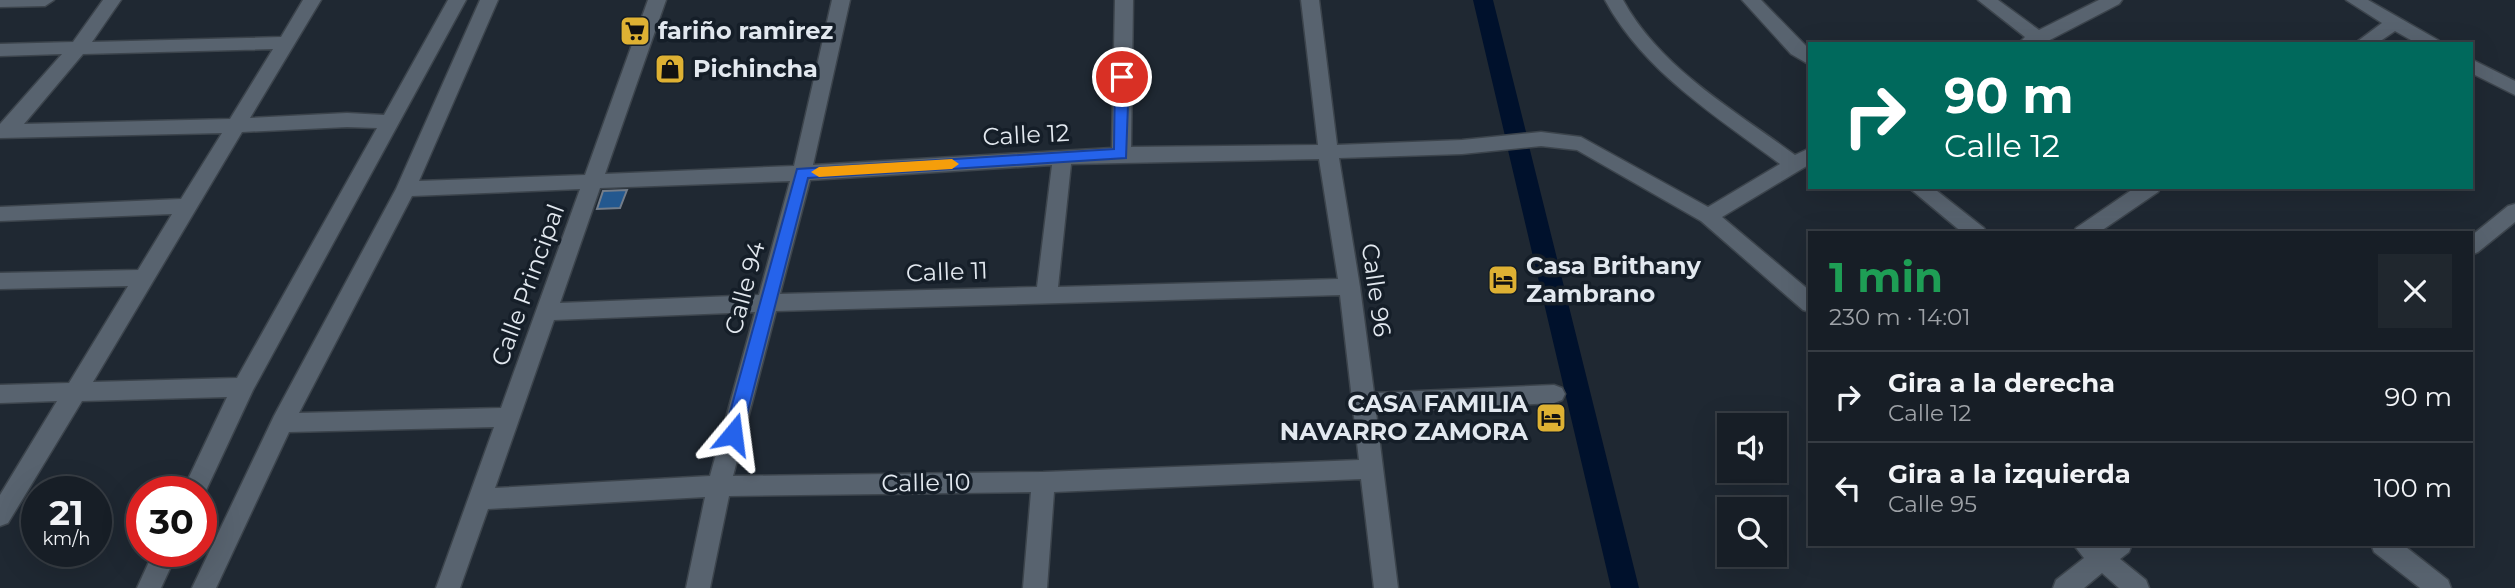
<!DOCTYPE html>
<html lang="es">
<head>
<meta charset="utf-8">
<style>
  :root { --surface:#171e26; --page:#20272e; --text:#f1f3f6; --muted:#9ea2a7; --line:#363c43 }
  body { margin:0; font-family:Montserrat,sans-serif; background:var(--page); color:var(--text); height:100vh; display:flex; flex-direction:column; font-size:26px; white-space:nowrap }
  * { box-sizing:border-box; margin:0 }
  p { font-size:23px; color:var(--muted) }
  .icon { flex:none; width:38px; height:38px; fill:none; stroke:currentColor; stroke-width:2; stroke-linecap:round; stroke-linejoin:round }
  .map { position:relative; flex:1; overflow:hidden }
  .side { position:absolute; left:1808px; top:231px; width:665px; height:315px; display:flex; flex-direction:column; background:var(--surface); border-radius:0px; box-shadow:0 7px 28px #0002,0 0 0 2px var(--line) }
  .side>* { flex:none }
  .banner { position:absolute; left:1808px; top:42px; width:665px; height:147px; border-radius:0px; box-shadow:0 7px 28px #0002,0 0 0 2px var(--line); background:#00695c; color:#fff; overflow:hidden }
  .controls { position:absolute; left:1717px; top:413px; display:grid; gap:14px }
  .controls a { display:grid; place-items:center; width:70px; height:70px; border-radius:0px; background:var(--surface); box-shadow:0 7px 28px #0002,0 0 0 2px var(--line); font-size:35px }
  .speed { position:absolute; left:21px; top:476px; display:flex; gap:14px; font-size:35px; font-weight:700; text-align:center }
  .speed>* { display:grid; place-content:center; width:91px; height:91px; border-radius:50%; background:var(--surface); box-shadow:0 7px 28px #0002,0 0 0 2px var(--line); line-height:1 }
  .speed small { font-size:18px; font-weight:400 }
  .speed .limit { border:10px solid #d22; background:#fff; color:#111 }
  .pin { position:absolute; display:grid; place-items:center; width:60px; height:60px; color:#fff; margin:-30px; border:4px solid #fff; border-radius:50%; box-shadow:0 2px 7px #0007 }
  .me { position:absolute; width:77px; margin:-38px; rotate:16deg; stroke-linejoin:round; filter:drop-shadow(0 0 5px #0008) }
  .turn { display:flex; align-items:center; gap:24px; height:147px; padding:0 21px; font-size:32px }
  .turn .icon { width:91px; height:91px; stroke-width:2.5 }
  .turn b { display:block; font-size:49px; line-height:60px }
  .round { display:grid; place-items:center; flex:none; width:74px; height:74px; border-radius:0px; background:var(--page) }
  .headline { display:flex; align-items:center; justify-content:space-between; height:119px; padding:0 21px }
  h1 { font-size:42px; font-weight:700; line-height:52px; color:#1e9e55 }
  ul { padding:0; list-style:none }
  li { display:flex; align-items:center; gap:21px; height:91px; padding:0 21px; border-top:2px solid var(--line) }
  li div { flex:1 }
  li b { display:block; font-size:26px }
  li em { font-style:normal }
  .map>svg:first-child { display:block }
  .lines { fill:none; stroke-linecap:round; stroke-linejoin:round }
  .canal { fill:#00112c; fill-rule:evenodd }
  .building { fill:#23588f; stroke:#737d8a; stroke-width:2 }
  .minor-casing { stroke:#3c444c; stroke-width:3 }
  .minor { fill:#58636f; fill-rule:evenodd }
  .route { fill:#2563eb; stroke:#184099; stroke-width:2 }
  .slow { fill:#f59e0b }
  .labels { text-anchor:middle; stroke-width:7; stroke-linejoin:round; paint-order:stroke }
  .poi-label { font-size:24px; font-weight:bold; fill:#e2e8ef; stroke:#151e28; text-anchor:start }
  .street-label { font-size:24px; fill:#e2e8ef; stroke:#151e28 }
</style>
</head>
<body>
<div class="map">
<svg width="2515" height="588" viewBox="0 0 2515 588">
  <rect width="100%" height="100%" fill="#1f2832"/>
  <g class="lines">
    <!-- canal -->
    <path class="canal" d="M1473,0H1493L1527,136L1525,140L1529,146L1639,588H1611L1507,146L1509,142L1505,136Z"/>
  </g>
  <!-- building -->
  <path class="building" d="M627,190L620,208L597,209L603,191Z"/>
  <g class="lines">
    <!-- minor casing -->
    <g class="minor-casing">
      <g id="minor">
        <path d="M0,0H54L45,6L0,7Z"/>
        <path d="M103,0H121L92,42L281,37L303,0H321L250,118L347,113L384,115L448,0H466L253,390L202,499L201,492H182L227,397L82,401L8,523L0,526V495L57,401L0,403V385L69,383L128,286L0,289V273L138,270L172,214L0,221V207L181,199L222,133L0,138V124L62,54L0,56V44L73,42ZM273,49L230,119L24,124L83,54ZM347,127L377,128L237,378L93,382L242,132Z"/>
        <path d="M480,0H498L419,181L585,175L648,0H666L605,174L794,166L832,0H850L813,165L1112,148L1115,0H1133L1131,147L1318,145L1301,0H1319L1337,145L1462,140L1541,132L1581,137L1708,207L1780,164C1716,116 1644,72 1605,0H1623C1660,68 1734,110 1795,155L1810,148V164L1722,217L1810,291V312L1803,310L1701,221L1577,150L1541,146L1462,154L1339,158L1360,287L1374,393L1554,385L1562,388L1565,394L1562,400L1554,403L1376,412L1398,588H1374L1361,479L1054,492L1047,588H1023L1031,492L729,496L710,588H686L705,497L488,509L460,588H436L494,427L289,432L216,588H192L274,416L396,189ZM1319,159L1338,279L1058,287L1071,164ZM1052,165L1037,287L780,294L810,180ZM790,181L759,295L560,303L600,188ZM580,189L501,408L299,413L412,196ZM1340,295L1359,460L1043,472L733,476L776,311ZM755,312L710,476L495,488L554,320Z"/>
        <path d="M1742,0H1761L1810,50V65L1791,54Z"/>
        <path d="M1978,0H1998L2039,30L2099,0H2122L2119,4L2042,44H2018L2025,37Z"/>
        <path d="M2346,0H2368L2438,40L2441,44H2418L2395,31L2376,44H2354L2382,23Z"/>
        <path d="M2471,59L2515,81V95L2471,73Z"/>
        <path d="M1908,187H1932L1984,228L1987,233H1963Z"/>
        <path d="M2136,187H2161L2158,192L2098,233H2073L2076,228Z"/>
        <path d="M2515,204V222L2478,252L2471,255V236L2508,206Z"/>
        <path d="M2073,544H2132L2129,552L2120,559L2146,580L2149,588H2119L2102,573L2084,588H2053L2056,580L2084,558Z"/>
        <path d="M2371,544H2402L2448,580L2451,588H2420L2374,552Z"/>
        <path d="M154,551H178L161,588H137Z"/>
      </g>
    </g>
    <!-- minor -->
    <use href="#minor" class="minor"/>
  </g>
  <!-- route -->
  <path class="route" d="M1122,72L1129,77L1126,158L808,178L742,434L739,439L733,441L727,439L724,434L797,169L1114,149L1115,77Z"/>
  <!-- slow -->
  <path class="slow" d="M952,159L959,164L952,169L819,177L811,172L819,167Z"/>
  <!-- icons -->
  <defs>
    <g id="supermarket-square" transform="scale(1.575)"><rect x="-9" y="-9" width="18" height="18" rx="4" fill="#deb133" stroke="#151e28"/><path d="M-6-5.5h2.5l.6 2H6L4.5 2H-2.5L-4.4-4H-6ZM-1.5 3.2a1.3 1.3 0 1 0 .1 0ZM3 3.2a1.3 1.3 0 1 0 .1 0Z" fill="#111"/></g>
    <g id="shop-square" transform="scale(1.575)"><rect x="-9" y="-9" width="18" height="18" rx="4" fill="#deb133" stroke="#151e28"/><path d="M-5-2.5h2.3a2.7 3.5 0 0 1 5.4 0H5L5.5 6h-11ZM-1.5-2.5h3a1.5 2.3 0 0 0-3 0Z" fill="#111"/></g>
    <g id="hotel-square" transform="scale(1.575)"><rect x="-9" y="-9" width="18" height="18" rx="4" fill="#deb133" stroke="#151e28"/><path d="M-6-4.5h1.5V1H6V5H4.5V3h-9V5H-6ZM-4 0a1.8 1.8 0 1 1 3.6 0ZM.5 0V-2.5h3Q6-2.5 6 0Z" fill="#111"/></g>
  </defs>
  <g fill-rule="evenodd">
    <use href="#supermarket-square" x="635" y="31"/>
    <use href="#shop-square" x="670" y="69"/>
    <use href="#hotel-square" x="1503" y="280"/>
    <use href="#hotel-square" x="1551" y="418"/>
  </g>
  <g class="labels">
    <!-- poi labels -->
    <g class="poi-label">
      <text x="658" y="39">fariño ramirez</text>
      <text x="693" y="77">Pichincha</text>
      <text x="1526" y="274">Casa Brithany<tspan x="1526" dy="28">Zambrano</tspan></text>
      <text x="1528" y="412" text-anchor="end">CASA FAMILIA<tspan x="1528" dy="28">NAVARRO ZAMORA</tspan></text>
    </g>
    <!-- street labels -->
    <g class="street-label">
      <text transform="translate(1026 135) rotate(-3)" y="8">Calle 12</text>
      <text transform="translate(947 272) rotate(-2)" y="8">Calle 11</text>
      <text transform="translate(528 285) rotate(-70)" y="8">Calle Principal</text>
      <text transform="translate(745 288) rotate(-75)" y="8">Calle 94</text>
      <text transform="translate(1376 290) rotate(82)" y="8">Calle 96</text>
      <text transform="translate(926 483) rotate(-1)" y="8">Calle 10</text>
    </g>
  </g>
</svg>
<div class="controls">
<a><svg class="icon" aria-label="sound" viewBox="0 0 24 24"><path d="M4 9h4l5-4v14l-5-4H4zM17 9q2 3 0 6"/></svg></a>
<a><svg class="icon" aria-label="search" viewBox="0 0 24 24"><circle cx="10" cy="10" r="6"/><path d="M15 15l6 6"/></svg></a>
</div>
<div class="speed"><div>21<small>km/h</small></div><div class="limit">30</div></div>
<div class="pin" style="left:1122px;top:77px;background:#d93025"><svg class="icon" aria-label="arrive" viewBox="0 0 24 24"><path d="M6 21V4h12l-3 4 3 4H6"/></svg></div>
<svg class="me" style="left:733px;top:434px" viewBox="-20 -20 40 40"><path d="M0-17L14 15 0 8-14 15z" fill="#2563eb" stroke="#fff" stroke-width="4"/></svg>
<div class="banner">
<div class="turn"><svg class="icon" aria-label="right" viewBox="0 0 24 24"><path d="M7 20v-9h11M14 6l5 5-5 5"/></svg><div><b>90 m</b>Calle 12</div></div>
</div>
<section class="side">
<div class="headline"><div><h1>1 min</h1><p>230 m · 14:01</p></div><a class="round"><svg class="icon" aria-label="close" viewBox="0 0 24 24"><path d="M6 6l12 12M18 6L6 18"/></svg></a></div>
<ul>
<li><svg class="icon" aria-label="right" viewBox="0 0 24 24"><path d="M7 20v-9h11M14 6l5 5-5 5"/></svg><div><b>Gira a la derecha</b><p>Calle 12</p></div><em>90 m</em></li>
<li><svg class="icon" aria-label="left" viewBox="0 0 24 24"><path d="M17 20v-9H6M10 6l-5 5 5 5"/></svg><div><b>Gira a la izquierda</b><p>Calle 95</p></div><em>100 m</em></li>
</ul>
</section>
</div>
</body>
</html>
